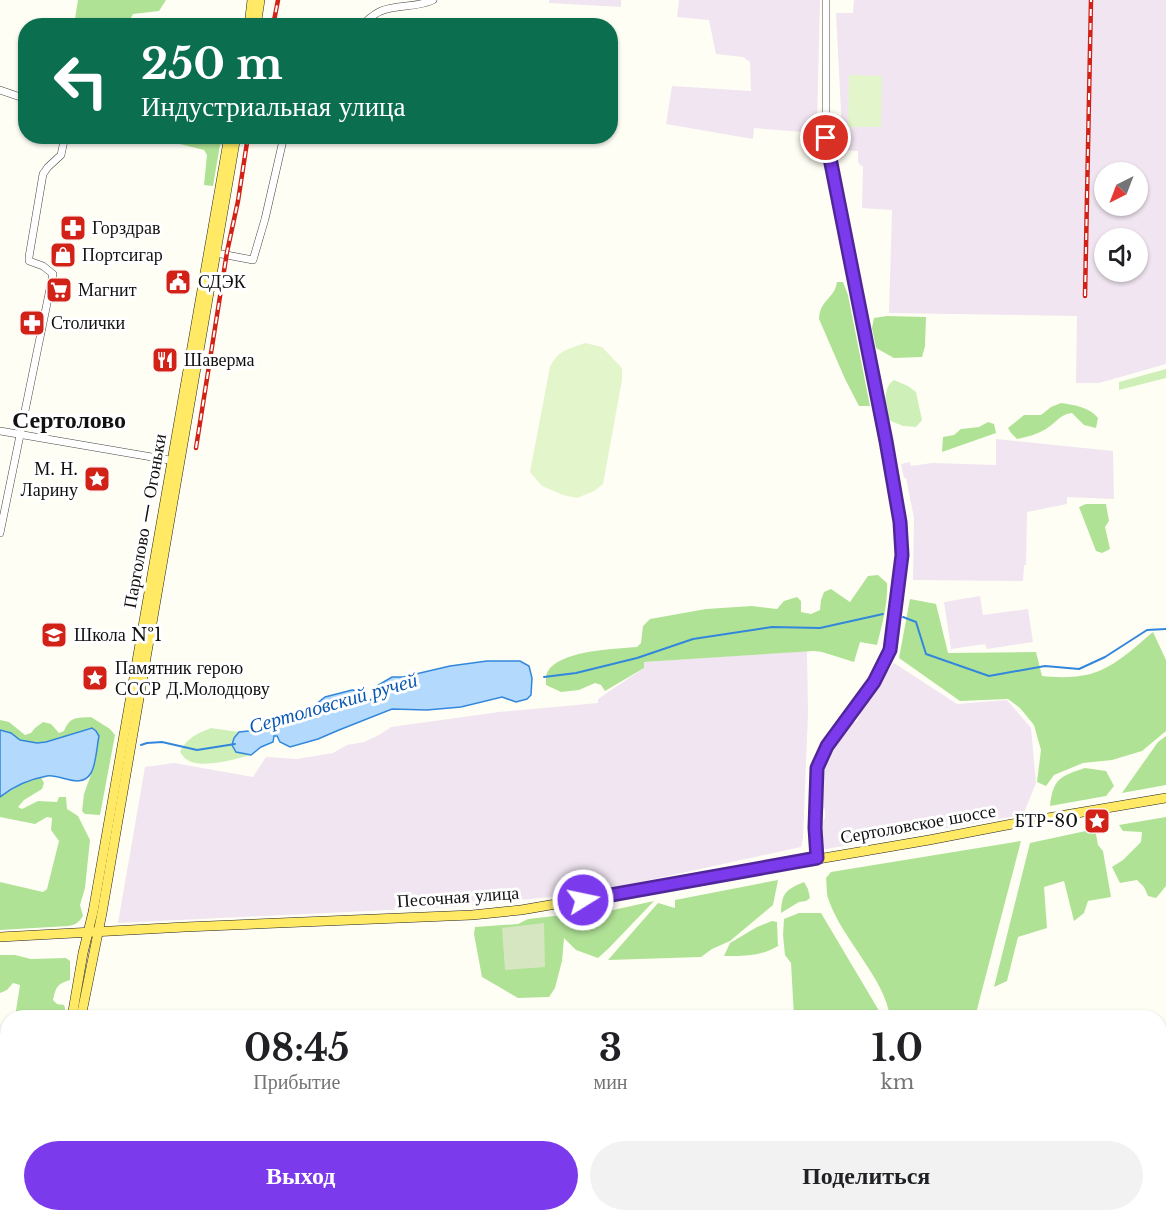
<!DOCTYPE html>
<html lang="ru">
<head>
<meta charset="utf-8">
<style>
  :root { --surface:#fff; --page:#f2f2f2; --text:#202124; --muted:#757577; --accent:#7c3aed }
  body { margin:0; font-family:"Libre Baskerville",serif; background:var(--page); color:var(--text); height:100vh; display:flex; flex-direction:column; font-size:22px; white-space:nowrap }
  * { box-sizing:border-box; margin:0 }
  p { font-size:20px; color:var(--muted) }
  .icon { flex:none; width:33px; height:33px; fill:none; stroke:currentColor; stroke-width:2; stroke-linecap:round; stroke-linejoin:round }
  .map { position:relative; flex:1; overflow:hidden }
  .details { position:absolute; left:0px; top:1010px; width:1167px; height:212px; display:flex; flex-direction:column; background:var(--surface); border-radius:24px 24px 0 0; box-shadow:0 2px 4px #0004 }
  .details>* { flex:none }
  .top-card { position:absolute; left:18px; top:18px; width:600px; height:126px; border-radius:24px; box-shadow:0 2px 4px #0004; background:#0b6e4f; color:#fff; overflow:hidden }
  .needle { width:39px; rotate:222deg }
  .buttons { position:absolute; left:1094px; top:162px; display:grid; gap:12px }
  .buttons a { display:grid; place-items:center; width:54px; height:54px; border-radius:50%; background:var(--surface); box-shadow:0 2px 4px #0004; font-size:30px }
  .pin { position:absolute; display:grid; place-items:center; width:51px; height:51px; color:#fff; margin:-26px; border:3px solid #fff; border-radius:50%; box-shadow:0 2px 6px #0007 }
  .me { position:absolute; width:66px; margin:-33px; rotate:80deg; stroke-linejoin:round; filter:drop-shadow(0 0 4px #0008) }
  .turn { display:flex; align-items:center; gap:21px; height:126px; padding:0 24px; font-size:27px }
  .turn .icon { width:78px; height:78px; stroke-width:2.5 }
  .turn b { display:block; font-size:42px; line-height:51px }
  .eta { display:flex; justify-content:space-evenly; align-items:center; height:102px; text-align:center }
  .eta b { font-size:36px; font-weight:700; line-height:42px }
  .cta { display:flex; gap:12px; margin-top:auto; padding:12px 24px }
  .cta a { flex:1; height:69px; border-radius:36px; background:var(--accent); color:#fff; font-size:24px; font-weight:700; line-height:69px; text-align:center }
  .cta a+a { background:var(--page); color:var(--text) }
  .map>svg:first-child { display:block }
  .industrial { fill:#f0e5f0; fill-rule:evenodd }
  .green { fill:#cfefb9 }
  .forest { fill:#b0e296 }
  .cemetery { fill:#d6e6c1 }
  .pitch { fill:#e3f5cb }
  .water { fill:#b3dafc; stroke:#3287dc; stroke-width:1.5 }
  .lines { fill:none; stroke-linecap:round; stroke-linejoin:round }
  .stream { stroke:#3287dc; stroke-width:2 }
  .minor-casing { stroke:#444; stroke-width:8 }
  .major-casing { stroke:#222; stroke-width:10 }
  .minor { stroke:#fff; stroke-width:7 }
  .major { stroke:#ffe965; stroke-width:9 }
  .rail-casing { stroke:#d22218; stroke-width:4.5 }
  .rail { stroke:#fff; stroke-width:2; stroke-dasharray:7; stroke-linecap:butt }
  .route-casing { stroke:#51269a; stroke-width:15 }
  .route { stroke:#7c3aed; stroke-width:10 }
  .labels { text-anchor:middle; stroke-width:6; stroke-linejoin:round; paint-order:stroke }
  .poi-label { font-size:18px; fill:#111; stroke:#fff; text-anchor:start }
  .street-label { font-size:18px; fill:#111; stroke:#fff }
  .water-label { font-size:20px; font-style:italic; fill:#0a58b2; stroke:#fff }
  .district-label { font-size:24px; font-weight:bold; fill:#111; stroke:#fff }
</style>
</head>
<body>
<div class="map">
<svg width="1166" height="1220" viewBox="0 0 1166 1220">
  <rect width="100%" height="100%" fill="#fffef5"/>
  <!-- industrial -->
  <g class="industrial">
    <path d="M549,0H621V7L549,3Z"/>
    <path d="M679,0H820L817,123L815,124L814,133L754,128L753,139L666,124L672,86L751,91L750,62L743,57L716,54L709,20L677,17Z"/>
    <path d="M854,0H1166V364L1099,383H1076L1077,316L889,313L892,210L862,208L863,166H861L858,162V151L843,150L836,13H853ZM1104,172H1137V206H1104ZM1104,238H1137V272H1104Z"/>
    <path d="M996,439L1113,451L1114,499L1067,497V504L1027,512L1026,565H1024L1023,581L913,580L914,518L906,478H904L901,464L910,462L911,466L932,463L996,465Z"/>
    <path d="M980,596L983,615L1028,609L1033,642L987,649L985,644L951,649L944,602Z"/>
    <path d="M807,651L808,713L803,838L801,847L659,878L586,893L540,898L451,907L118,923L145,767L174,763L253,777L266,757L297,759L333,753L347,745L364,742L379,735L391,727L499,712L598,703V699L644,668L643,662Z"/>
    <path d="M894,663L957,704L1007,700L1031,728L1036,783L1023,815L826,849L822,848V823L825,818V809L822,808L821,766L850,723L857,721L860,715L857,712Z"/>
  </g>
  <!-- green -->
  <g class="green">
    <path d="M1166,369V378L1119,390V382Z"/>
    <path d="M894,380L908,386L916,392L922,420L916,427L903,426L886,419C886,407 882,387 894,380Z"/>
    <path d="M211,728L239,732L234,738L236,752L251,755C235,759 200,770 186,759C184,758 181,753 180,752C185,739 198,733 211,728Z"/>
    <path d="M847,1214H871L892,1220H845Z"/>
  </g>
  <!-- forest -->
  <g class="forest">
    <path d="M78,0H166L159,11L133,14L127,25H74Z"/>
    <path d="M152,137H223V143L220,145L213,186L204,185L207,155L204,150Z"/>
    <path d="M837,282H843L848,295L870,406H859L845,379L819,319C820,299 834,300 837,282Z"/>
    <path d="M887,316L926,317L925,346L922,357L894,358L876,348L872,328L874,318Z"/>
    <path d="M1061,403C1075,405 1089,407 1098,418L1096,428L1084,425L1072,413C1060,414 1057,422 1046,429C1037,434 1028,437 1017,439L1011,433L1008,428L1024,415H1041L1051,407Z"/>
    <path d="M988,422L994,424L996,433L942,452L943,437L954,435L961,429L979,427Z"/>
    <path d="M1086,504H1106L1109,521L1105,527L1110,549L1102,553L1096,551L1079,507Z"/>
    <path d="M878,575L887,583C888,605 882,624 877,645L860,642L854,662L822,652L814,651L644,662V668L605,691L601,685L595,683L579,690L561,692L546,685C546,684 546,677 546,676C553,650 615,649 637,647L641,643L643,626L650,619L706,609L752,606L777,609L784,601L797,597L801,601V612L811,614L820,610L821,600L824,592L831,589L850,602L868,576Z"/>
    <path d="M910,599L936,604L948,653L1036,652L1042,676C1060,678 1082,678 1099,671C1119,663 1136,646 1153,632L1166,660V731L1142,751L1112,760L1083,763L1054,775L1046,786L1037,782L1041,750L1034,725L1020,708L1008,699L960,701L899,658Z"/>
    <path d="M91,717L110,729L115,735L100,815L85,814L82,811L84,794L93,769L46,742L37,743L20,740L11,733L0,730V720L9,722L25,735L31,733L35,728L43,722L51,724L59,733L64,731C70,716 77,718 91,717Z"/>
    <path d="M1166,736V785L1122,793L1158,742Z"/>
    <path d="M1085,768L1106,771L1114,786L1106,796L1050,806C1053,778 1061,776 1085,768Z"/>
    <path d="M41,777L44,783L42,789L24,800L18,807L22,809L38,801L57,802L59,797H66L67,809L78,816L90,840L85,888L80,905L83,916C79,922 76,925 68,926L0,930V882L43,892L47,889L59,841L51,830L52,818L47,817L35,824L0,817V797L29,780Z"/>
    <path d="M1166,817V886L1156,898L1148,896L1144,887L1137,880L1120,883L1112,867L1123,860L1141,842L1142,832L1123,831L1119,825Z"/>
    <path d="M1095,829L1098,845L1103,851L1111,897L1088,901L1084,913L1074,921L1064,881L1044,887L1047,928L1018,937L1007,981L994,987L1030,843Z"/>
    <path d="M1021,841L975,1017H890C885,979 843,940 829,901C826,894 827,886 826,878L831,872Z"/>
    <path d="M778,880L773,905L730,941L712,949L701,957L608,960L658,903L675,908V900Z"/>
    <path d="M804,882L808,889L810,898L806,901L799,902L781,913C782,893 785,890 804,882Z"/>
    <path d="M654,901L609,948L598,958L576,950L564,938L562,961L555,988L549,997L518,998L482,977L474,934L475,927L518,924L528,919L573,914L586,916Z"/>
    <path d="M799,913H821L878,1009L879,1017H794L791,963L785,955L783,935L784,919Z"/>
    <path d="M772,921L777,922L778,946C759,957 745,956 724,956L730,943L757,927Z"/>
    <path d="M0,955H15L31,959L66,958L70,961V980C57,984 56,987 53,1000L57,1004L64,1005L65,1008L64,1017H15L20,985L13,983L7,990L0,993Z"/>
    <path d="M0,1031L8,1033V1214H30L29,1220H0V1086H2L7,1067L5,1063H0Z"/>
  </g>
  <!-- cemetery -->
  <path class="cemetery" d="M544,923L545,967L505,970L502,928Z"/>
  <!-- pitch -->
  <g class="pitch">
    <path d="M849,75L882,76L881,127H848Z"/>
    <path d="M585,343L602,347L622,368V380L603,484L594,491L577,498L563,495L542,486L530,472L550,367C558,350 569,349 585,343Z"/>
  </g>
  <!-- water -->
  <g class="water">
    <path d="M487,661H520L529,666L532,678L531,695L527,699L516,702L502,697L461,707L427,710L392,709L339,730L318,739L290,747L280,742L277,736H274L273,742L261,747L251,755L236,752L232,745L234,738L239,732L267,729L273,733L276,732L278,725L288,724L295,721L325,697L352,690L364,691L367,698L370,700L375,697V687L392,677H403L450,666Z"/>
    <path d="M92,728L96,731L99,736C97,745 96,765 91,773C81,790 62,774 47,776C30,779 14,786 0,797V730L11,733L20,740L37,743L46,742Z"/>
  </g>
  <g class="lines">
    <!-- stream -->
    <g class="stream">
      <path d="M903,617L916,622L926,654L989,676L1045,666L1079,669L1105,657L1147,630L1166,629"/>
      <path d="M544,677L576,673L637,658L693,639L772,627L820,628L883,614"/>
      <path d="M141,745L147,743L162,742L197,750L235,744"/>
    </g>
    <!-- minor casing -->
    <g class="minor-casing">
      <g id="minor">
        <path d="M361,26C367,21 373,14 381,11C397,4 417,8 433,0"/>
        <path d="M0,90L26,99"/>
        <path d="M216,253L253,260L265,219L284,136"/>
        <path d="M0,431L175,461"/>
        <path d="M0,533L53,274L43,266L29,261V257L43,174L48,167L61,155L65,136"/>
        <path d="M817,858L815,828L817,768L827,746L874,682L890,650L901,555L900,522L886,442L826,138V0"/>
      </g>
    </g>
    <!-- major casing -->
    <g class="major-casing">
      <g id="major">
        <path d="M249,26L252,0"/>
        <path d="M256,26L260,0"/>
        <path d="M0,937L185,927L472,915L521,910L929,840L1012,824L1166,798"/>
        <path d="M72,1017L83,953L93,912L229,136"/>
        <path d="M81,1017L102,913L236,136"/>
        <path d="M43,1220L44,1214"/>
      </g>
    </g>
    <!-- minor -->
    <use href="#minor" class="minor"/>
    <!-- major -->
    <use href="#major" class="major"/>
    <!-- rail casing -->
    <g class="rail-casing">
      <g id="rail">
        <path d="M273,26L278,0"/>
        <path d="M1085,296L1091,0"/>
        <path d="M196,448L227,252L238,201L248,136"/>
      </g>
    </g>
    <!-- rail -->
    <use href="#rail" class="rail"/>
  </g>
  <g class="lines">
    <!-- route casing -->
    <g class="route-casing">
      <path id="route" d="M583,900L817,858L815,828L817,768L827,746L874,682L890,650L902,555L900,522L886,441L826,138"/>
    </g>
    <!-- route -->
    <use href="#route" class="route"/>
  </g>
  <!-- icons -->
  <defs>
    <g id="pharmacy-square" transform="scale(1.35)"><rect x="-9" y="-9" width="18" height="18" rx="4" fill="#d22218" stroke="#fff"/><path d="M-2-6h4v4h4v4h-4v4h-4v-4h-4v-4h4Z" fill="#fff"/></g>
    <g id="shop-square" transform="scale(1.35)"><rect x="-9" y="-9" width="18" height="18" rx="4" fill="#d22218" stroke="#fff"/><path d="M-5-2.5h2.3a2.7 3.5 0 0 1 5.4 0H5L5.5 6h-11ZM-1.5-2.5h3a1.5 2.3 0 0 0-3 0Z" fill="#fff"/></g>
    <g id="civic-square" transform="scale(1.35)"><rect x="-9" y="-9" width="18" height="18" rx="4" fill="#d22218" stroke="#fff"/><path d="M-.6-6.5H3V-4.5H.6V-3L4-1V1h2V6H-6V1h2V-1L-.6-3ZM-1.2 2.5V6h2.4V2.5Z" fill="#fff"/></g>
    <g id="supermarket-square" transform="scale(1.35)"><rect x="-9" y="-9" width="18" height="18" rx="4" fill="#d22218" stroke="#fff"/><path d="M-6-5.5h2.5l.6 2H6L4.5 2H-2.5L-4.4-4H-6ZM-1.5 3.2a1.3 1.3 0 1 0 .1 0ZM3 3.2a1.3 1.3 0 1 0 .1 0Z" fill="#fff"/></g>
    <g id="restaurant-square" transform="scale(1.35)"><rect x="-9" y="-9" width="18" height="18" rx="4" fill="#d22218" stroke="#fff"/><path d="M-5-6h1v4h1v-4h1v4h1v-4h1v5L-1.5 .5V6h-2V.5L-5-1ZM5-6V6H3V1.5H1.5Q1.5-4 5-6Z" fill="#fff"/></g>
    <g id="sight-square" transform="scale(1.35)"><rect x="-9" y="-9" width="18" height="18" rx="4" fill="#d22218" stroke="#fff"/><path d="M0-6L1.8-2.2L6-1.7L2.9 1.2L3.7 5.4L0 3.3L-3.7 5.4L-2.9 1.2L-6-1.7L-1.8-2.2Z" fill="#fff"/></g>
    <g id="school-square" transform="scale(1.35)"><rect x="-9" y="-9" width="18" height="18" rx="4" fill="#d22218" stroke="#fff"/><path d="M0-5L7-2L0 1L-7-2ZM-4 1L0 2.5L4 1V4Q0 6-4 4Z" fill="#fff"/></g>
  </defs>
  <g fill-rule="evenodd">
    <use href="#pharmacy-square" x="73" y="228"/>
    <use href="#shop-square" x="63" y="255"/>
    <use href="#civic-square" x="178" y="282"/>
    <use href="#supermarket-square" x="59" y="290"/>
    <use href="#pharmacy-square" x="32" y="323"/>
    <use href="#restaurant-square" x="165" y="360"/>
    <use href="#sight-square" x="97" y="479"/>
    <use href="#school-square" x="54" y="635"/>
    <use href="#sight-square" x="95" y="678"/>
    <use href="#sight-square" x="1097" y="821"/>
  </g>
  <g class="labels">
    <!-- poi labels -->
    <g class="poi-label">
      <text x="92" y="234">Горздрав</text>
      <text x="82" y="261">Портсигар</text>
      <text x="198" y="288">СДЭК</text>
      <text x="78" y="296">Магнит</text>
      <text x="51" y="329">Столички</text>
      <text x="184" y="366">Шаверма</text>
      <text x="78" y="475" text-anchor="end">М. Н.<tspan x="78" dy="21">Ларину</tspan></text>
      <text x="74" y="641">Школа №1</text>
      <text x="115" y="674">Памятник герою<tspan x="115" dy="21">СССР Д.Молодцову</tspan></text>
      <text x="1078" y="827" text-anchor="end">БТР-80</text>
    </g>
    <!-- street labels -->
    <g class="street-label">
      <text transform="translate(145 521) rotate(-80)" y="6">Парголово — Огоньки</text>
      <text transform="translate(918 824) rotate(-10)" y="6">Сертоловское шоссе</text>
      <text transform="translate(458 897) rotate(-4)" y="6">Песочная улица</text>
    </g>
    <!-- water labels -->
    <g class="water-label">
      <text transform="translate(333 703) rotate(-16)" y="7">Сертоловский ручей</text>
    </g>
    <!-- district labels -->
    <g class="district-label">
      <text x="69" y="428">Сертолово</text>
    </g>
  </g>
</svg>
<div class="buttons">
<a><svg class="needle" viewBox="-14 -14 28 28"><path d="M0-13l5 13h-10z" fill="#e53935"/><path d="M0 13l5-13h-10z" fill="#757577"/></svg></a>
<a><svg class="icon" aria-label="sound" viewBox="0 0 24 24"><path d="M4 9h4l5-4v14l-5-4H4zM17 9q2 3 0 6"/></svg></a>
</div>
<div class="pin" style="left:826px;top:138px;background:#d93025"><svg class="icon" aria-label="arrive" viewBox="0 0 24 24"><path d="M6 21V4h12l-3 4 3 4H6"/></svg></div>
<svg class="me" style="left:583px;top:900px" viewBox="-20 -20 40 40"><circle r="17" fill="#7c3aed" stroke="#fff" stroke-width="3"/><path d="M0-11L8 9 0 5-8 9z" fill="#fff"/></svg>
<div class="top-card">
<div class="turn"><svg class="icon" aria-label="left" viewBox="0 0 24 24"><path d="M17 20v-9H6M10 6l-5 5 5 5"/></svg><div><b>250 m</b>Индустриальная улица</div></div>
</div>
<section class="details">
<div class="eta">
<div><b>08:45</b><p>Прибытие</p></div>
<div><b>3</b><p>мин</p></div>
<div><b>1.0</b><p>km</p></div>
</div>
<div class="cta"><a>Выход</a><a>Поделиться</a></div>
</section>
</div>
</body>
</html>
